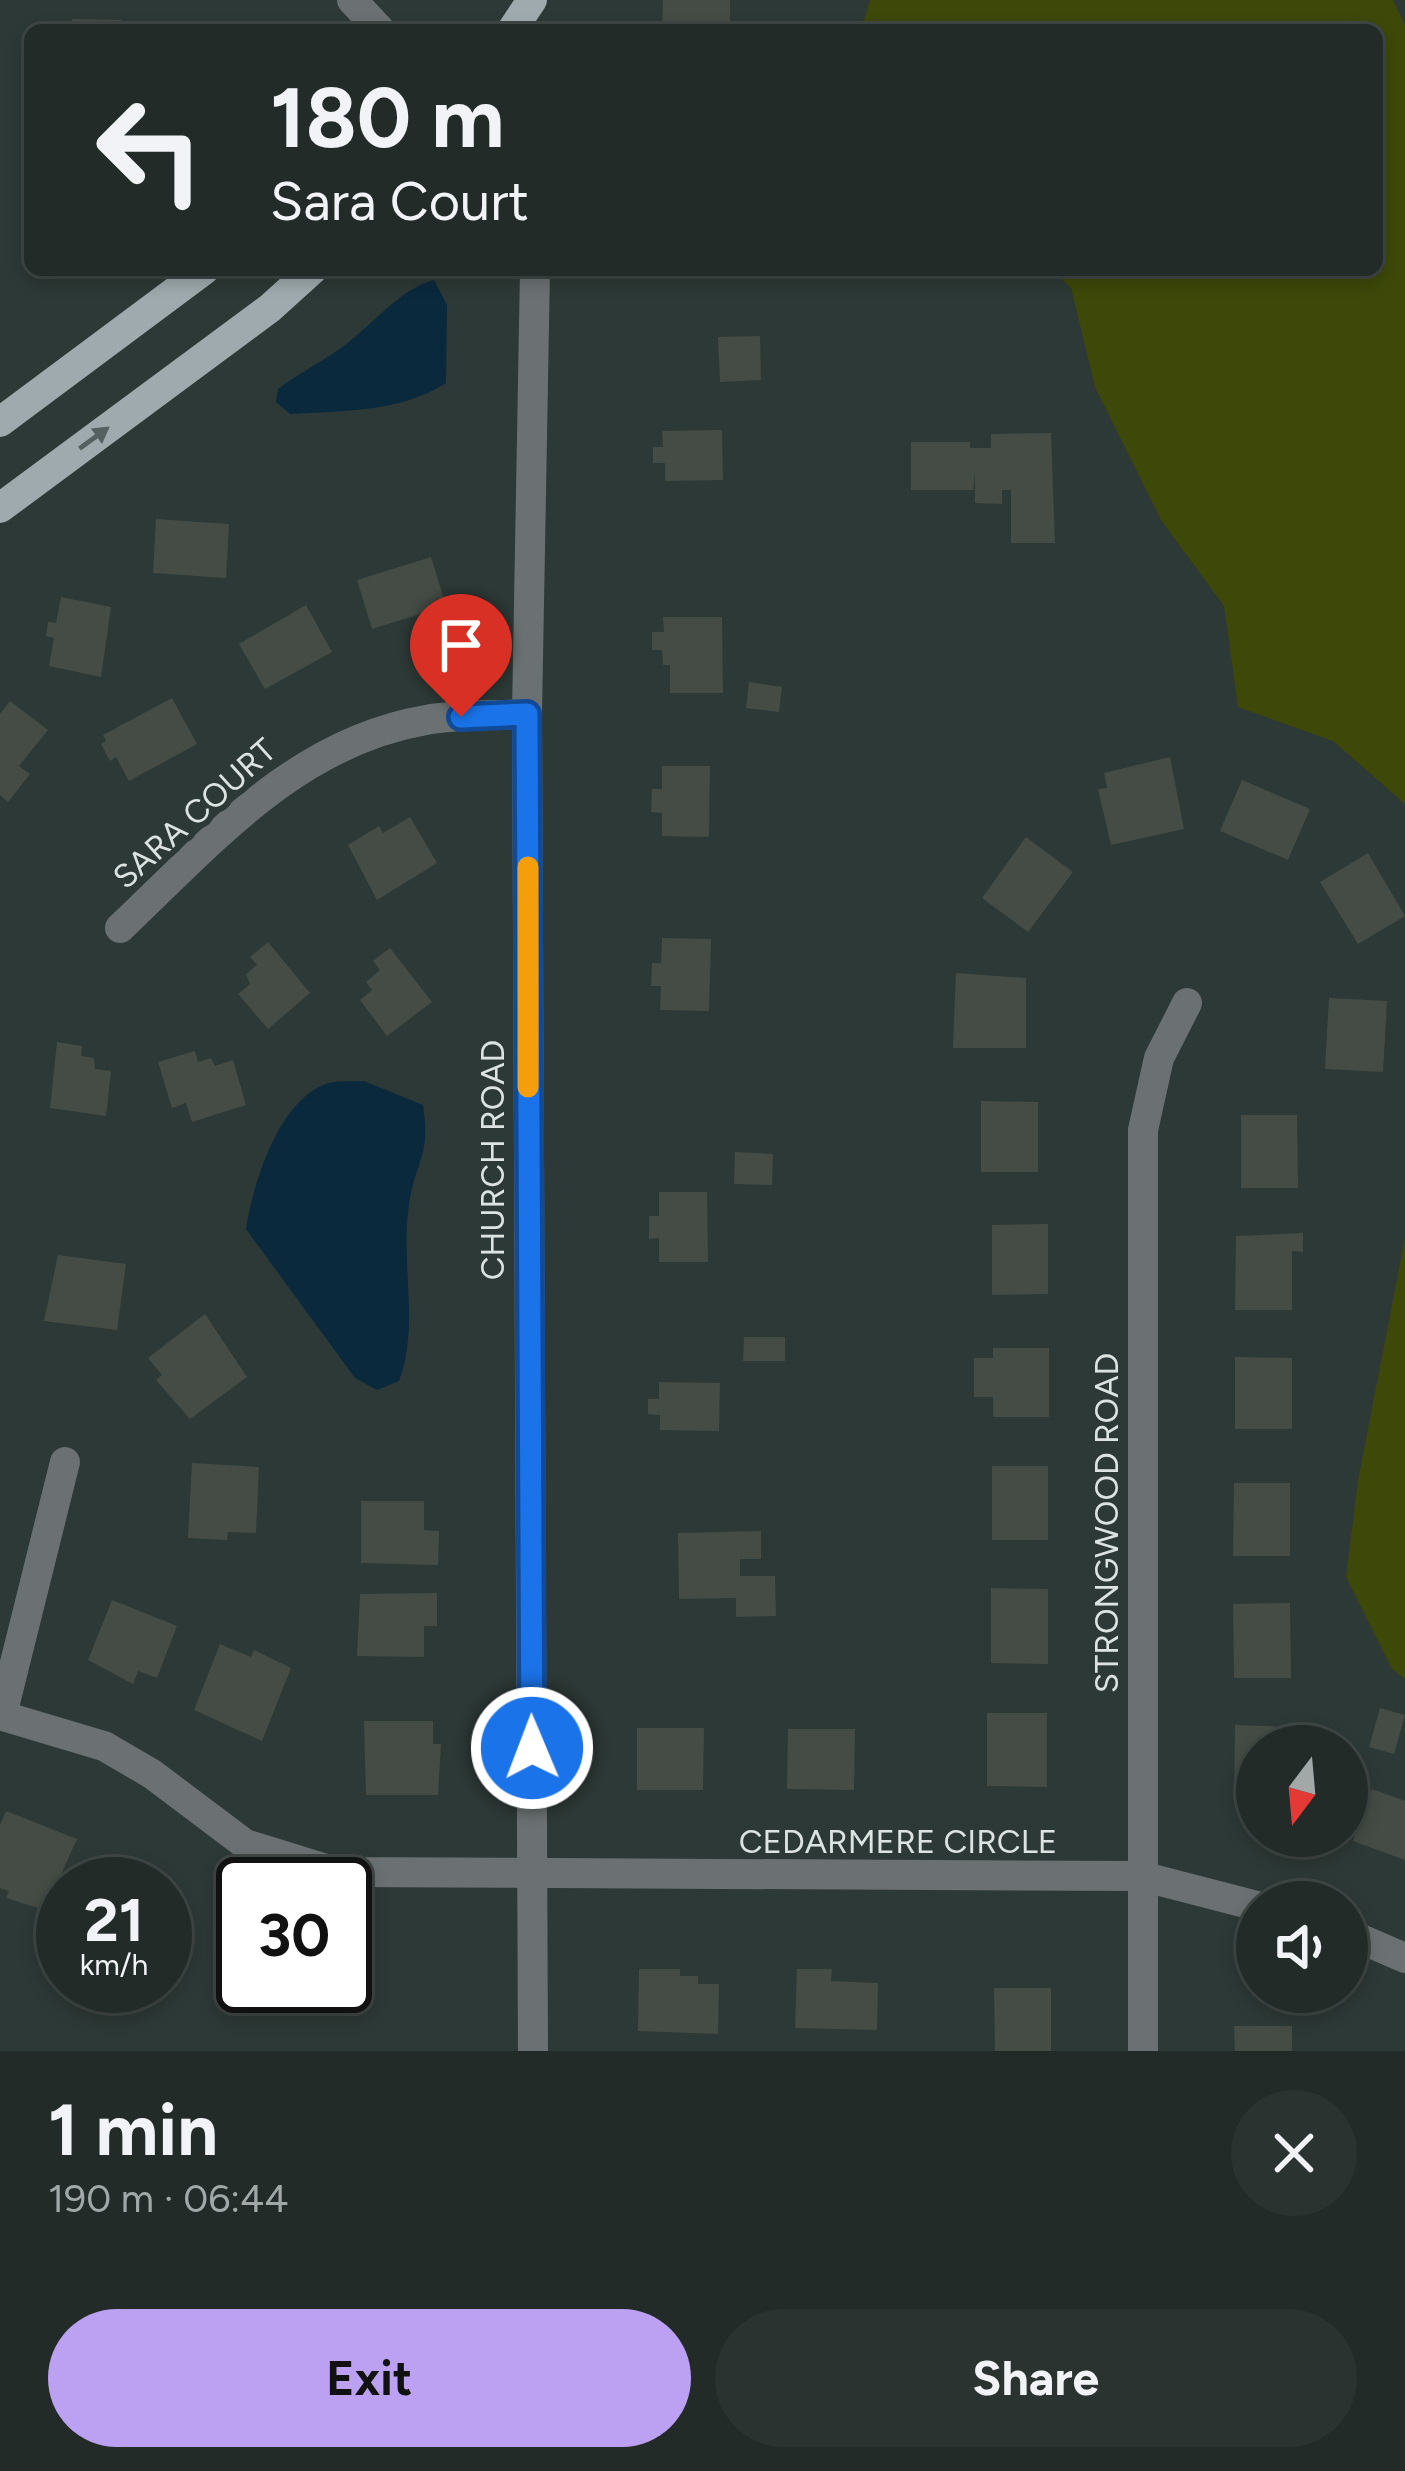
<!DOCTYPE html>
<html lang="en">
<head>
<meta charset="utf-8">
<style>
  :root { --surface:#222b28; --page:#2a3330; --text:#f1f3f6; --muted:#a2a7a8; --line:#3f4745; --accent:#bca0f2 }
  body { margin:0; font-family:Figtree,sans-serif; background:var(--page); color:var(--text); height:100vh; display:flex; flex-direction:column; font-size:45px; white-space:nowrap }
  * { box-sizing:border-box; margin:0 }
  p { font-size:39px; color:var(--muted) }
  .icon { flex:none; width:66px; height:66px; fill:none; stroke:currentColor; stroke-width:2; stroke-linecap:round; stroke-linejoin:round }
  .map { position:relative; height:2051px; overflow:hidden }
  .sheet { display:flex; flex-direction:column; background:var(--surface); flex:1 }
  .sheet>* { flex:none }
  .hud { position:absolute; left:24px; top:24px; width:1359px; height:252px; border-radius:18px; box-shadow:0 6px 18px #0003,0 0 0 3px var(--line); background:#222b28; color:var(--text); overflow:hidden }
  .needle { width:78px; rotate:196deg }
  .buttons { position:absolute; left:1236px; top:1725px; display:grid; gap:24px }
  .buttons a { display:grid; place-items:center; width:132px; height:132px; border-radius:50%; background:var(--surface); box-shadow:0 6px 18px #0003,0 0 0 3px var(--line); font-size:60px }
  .speed { position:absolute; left:36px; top:1857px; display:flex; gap:24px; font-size:60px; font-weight:700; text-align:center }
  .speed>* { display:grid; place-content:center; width:156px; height:156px; border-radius:50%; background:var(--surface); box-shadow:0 6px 18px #0003,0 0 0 3px var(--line); line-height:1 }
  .speed small { font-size:30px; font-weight:400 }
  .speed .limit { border:6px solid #111; border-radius:18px; background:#fff; color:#111 }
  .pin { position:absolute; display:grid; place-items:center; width:102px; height:102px; color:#fff; margin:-123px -51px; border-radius:50% 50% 50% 0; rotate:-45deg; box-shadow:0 0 12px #0007 }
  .pin .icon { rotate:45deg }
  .me { position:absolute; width:132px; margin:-66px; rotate:359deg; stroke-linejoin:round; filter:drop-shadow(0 0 9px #0008) }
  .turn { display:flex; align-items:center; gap:42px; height:252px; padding:0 48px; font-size:54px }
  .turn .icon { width:156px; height:156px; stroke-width:2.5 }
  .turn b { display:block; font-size:84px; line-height:102px }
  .round { display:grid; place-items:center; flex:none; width:126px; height:126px; border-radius:63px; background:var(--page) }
  .summary { display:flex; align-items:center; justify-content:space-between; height:204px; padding:0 48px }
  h1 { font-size:72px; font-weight:700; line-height:90px }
  .action { display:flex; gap:24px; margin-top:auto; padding:24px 48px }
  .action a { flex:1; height:138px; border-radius:72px; background:var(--accent); color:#111; font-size:48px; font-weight:700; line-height:138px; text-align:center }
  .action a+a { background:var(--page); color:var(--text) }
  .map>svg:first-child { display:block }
  .green { fill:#3d4809 }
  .water { fill:#0a293d }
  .building { fill:#444c45 }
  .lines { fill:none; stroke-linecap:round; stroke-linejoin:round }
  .minor { stroke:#6b7172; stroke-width:30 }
  .major { stroke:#9eaaad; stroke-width:30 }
  .oneway { fill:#556160 }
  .route-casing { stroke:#114b97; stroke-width:30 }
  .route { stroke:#1a73e8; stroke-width:21 }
  .slow { stroke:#f59e0b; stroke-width:21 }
  .labels { text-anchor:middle; stroke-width:12; stroke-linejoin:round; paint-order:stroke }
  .street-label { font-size:33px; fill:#dce3e1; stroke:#2d3936 }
</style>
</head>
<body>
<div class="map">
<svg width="1405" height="2051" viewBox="0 0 1405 2051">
  <rect width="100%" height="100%" fill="#2d3936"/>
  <!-- green -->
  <g class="green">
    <path d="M870,0H1393L1405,25V804L1333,741L1238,707L1224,606L1161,520L1095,387L1071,288L1052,270H1377V30H861Z"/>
    <path d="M1405,1238V1679L1392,1669L1346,1577L1358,1480Z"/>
  </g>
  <!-- water -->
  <g class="water">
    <path d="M434,280L447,305L446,383C402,412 342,411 290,414L276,402L278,389C298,373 321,363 342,347C372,326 399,289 434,280Z"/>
    <path d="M364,1081L423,1105C431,1158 416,1158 409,1205C400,1263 420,1325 399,1381L377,1390L355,1378L246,1229C253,1184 278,1101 326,1084C337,1080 353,1082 364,1081Z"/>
  </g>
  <!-- building -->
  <g class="building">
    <path d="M663,0H730V30H662Z"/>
    <path d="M72,19L122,20V30H72Z"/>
    <path d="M760,336L761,380L720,382L718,337Z"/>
    <path d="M722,430L723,480L665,481V463H653V447H663L662,431Z"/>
    <path d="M1051,433L1055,543H1011V490H1002V504L975,503V474L973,490H911V442H970V448H991V434Z"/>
    <path d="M156,519L229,524L226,578L153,573Z"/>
    <path d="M431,557L446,606L372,629L357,580Z"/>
    <path d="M61,597L111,607L101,677L49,666L54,638L46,636L48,622L56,623Z"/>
    <path d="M306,605L332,652L265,689L239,644Z"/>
    <path d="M663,617H722L723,693H670V665H663L662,650H652V632H664Z"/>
    <path d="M749,682L782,687L779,712L746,708Z"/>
    <path d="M172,698L197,744L129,781L116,757L110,761L101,744L106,741L103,735Z"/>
    <path d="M10,701L48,730L19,766L30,774L8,802L0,795V714Z"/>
    <path d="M1170,757L1184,829L1111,845L1098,789L1107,788L1104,773Z"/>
    <path d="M662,766H710L709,837L662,836V813L651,812L652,789H662Z"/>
    <path d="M1242,780L1310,809L1288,860L1220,831Z"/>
    <path d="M410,817L437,863L377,900L348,845L379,826L383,833Z"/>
    <path d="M1026,837L1073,872L1028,932L982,898Z"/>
    <path d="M1368,853L1405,916L1358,944L1320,882Z"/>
    <path d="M662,938L711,939L709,1011L660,1010L661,986H651L652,963H661Z"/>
    <path d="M268,942L310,993L268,1029L238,994L250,984L246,974L257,965L250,957Z"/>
    <path d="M390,948L432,1002L387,1036L360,1000L372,990L366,982L380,970L373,961Z"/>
    <path d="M956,973L1026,978V1048H953Z"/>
    <path d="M1329,998L1387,1001L1383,1072L1325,1069Z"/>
    <path d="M57,1042L82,1046L81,1056L94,1058L95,1069L111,1071L106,1116L50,1108Z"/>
    <path d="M195,1051L198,1062L211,1058L215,1066L233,1060L246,1105L192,1122L186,1103L172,1108L158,1062Z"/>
    <path d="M981,1101L1038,1102V1172H981Z"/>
    <path d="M1241,1115H1297L1298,1188H1241Z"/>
    <path d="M735,1152L773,1154L772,1185L734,1184Z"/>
    <path d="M659,1192H707L708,1262H659V1238L649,1239V1216H659Z"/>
    <path d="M1048,1224V1294L992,1295V1225Z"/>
    <path d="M1303,1233V1252L1292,1251V1310H1235L1236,1236Z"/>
    <path d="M58,1255L126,1264L117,1330L44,1321Z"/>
    <path d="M205,1314L247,1377L190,1419L156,1380L162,1375L148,1358Z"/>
    <path d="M744,1337H785V1361H743Z"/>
    <path d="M993,1348H1049V1417H993V1397H974V1358H993Z"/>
    <path d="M1235,1357L1292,1358V1429H1235Z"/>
    <path d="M659,1382L720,1383L719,1431L660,1430V1415L648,1414V1399H659Z"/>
    <path d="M192,1463L259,1467L256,1533L228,1532L227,1540L188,1538Z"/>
    <rect x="992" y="1466" width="56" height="74"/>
    <path d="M1234,1483H1290V1556H1233Z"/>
    <path d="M361,1501H424V1530L439,1531L438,1565L361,1563Z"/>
    <path d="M761,1531V1559H740V1576H775L776,1616L736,1617V1598L679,1599L678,1533Z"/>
    <path d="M991,1588L1048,1589V1664L991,1663Z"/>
    <path d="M437,1593V1626H424V1657L357,1656L360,1594Z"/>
    <path d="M112,1600L177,1626L157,1678L138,1671L133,1684L88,1660Z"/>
    <path d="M1290,1603L1291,1678H1234L1233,1604Z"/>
    <path d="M220,1644L251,1657L254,1650L291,1668L262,1741L194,1710Z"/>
    <path d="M1380,1708L1405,1715L1394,1754L1369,1747Z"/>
    <path d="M987,1713H1047V1787L987,1786Z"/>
    <path d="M364,1721H433V1744H441L438,1795H366Z"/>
    <path d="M1235,1725L1290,1727V1746H1257V1800L1234,1799Z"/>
    <path d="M637,1728H704L703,1790H637Z"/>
    <path d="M788,1729H855L854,1790L787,1789Z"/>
    <path d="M1372,1789L1405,1801V1860L1353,1841Z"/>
    <path d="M6,1811L77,1839L45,1910L6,1898L9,1891L0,1888V1825Z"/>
    <path d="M165,1895L185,1904L165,1945Z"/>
    <path d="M639,1969H680V1976H698V1984H719L718,2034L638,2031Z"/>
    <path d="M797,1969H832L831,1981L878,1983L877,2030L795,2028Z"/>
    <path d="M994,1988H1051V2051H995Z"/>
    <path d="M1234,2026H1292V2051H1235Z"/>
  </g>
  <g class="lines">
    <!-- minor -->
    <g class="minor">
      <path d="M352,0L380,30"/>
      <path d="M120,928C212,841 296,742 426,720C459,714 494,716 527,714"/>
      <path d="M0,1715L104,1746L152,1774L245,1844L336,1872L1141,1876L1257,1906"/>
      <path d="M2,1715L65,1462"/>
      <path d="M1347,1933L1405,1958"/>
      <path d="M533,2051L527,714L535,270"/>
      <path d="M1143,2051V1130L1159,1058L1187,1003"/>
    </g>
    <!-- major -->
    <g class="major">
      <path d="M512,30L532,0"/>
      <path d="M0,422L204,270"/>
      <path d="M0,508L270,308L312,270"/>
    </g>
  </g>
  <!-- one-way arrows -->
  <defs><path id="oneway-solid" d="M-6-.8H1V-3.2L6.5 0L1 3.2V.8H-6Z" transform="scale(3)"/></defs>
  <use class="oneway" href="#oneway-solid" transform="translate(94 438) rotate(-36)"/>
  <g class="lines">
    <!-- route casing -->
    <g class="route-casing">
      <path id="route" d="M461,717L527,714L532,1748"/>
    </g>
    <!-- route -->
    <use href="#route" class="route"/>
    <!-- slow -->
    <path class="slow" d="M528,867V1087"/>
  </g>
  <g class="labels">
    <!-- street labels -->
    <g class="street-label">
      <text transform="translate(194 813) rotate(-42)" y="12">SARA COURT</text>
      <text transform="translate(492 1160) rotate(-90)" y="12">CHURCH ROAD</text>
      <text transform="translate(1106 1523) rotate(-90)" y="12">STRONGWOOD ROAD</text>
      <text x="898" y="1853">CEDARMERE CIRCLE</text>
    </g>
  </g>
</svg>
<div class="buttons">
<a><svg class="needle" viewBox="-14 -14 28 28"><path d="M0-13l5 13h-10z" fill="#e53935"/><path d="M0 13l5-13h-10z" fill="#a2a7a8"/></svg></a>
<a><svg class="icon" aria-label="sound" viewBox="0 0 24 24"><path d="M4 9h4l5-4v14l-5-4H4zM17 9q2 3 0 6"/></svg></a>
</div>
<div class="speed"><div>21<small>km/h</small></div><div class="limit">30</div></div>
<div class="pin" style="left:461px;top:717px;background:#d93025"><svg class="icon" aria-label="arrive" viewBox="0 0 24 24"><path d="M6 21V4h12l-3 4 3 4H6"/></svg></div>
<svg class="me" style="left:532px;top:1748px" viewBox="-20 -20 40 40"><circle r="17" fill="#1a73e8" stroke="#fff" stroke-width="3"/><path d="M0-11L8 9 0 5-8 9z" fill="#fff"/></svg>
<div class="hud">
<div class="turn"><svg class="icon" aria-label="left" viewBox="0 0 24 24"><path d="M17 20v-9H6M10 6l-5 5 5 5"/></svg><div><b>180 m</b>Sara Court</div></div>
</div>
</div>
<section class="sheet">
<div class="summary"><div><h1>1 min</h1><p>190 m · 06:44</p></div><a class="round"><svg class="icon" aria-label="close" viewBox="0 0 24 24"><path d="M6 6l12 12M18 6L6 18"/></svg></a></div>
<div class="action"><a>Exit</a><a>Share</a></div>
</section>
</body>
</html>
